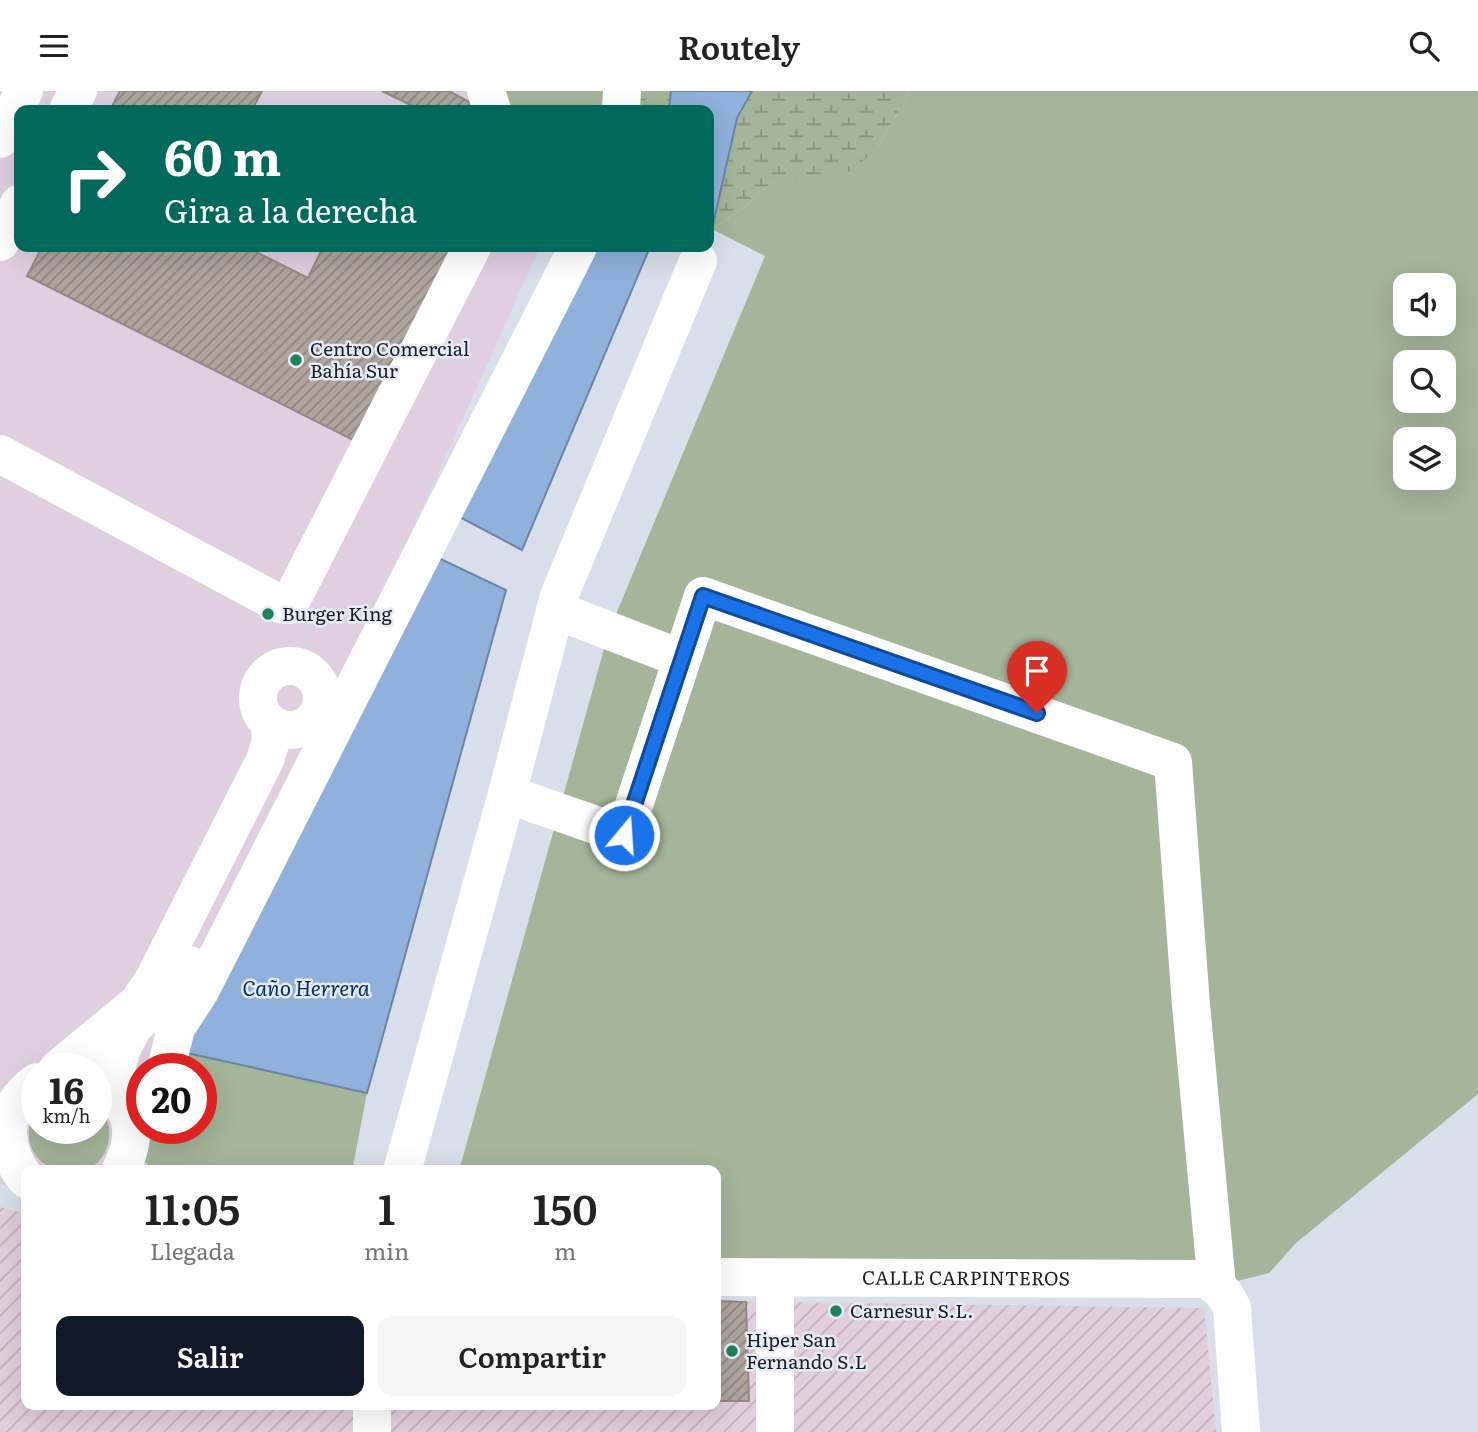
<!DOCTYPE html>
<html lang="es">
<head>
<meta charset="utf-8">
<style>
  :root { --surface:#fff; --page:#f6f6f6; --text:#222; --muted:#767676; --accent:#111827 }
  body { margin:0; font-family:Literata,serif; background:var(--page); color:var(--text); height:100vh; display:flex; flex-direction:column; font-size:26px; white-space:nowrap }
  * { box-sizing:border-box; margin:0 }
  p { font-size:23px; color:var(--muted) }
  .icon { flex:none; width:38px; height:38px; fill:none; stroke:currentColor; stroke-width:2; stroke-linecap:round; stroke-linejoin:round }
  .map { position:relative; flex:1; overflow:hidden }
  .panel { position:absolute; left:21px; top:1074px; width:700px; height:245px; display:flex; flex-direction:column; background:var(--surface); border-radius:14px; box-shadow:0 7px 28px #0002 }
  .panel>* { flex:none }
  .hud { position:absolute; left:14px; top:14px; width:700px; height:147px; border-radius:14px; box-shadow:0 7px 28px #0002; background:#00695c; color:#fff; overflow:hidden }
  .controls { position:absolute; left:1393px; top:182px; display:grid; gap:14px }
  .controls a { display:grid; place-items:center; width:63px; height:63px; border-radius:14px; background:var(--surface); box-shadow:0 7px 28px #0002; font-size:35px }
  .speed { position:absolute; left:21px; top:962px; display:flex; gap:14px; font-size:35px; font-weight:700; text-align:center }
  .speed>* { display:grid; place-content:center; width:91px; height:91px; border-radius:50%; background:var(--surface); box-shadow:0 7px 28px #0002; line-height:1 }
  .speed small { font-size:18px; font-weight:400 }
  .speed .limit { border:10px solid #d22; background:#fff; color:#111 }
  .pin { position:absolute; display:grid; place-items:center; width:60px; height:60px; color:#fff; margin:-72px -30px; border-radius:50% 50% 50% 0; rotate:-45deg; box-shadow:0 0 7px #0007 }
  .pin .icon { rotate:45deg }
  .me { position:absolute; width:77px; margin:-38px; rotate:18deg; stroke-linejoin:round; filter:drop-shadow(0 0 5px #0008) }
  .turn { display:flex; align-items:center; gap:24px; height:147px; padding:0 35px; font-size:32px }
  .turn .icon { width:91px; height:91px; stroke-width:2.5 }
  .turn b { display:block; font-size:49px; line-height:60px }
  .eta { display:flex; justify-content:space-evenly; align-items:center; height:119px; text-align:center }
  .eta b { font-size:42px; font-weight:600; line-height:49px }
  .cta { display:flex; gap:14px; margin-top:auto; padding:14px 35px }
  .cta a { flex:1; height:80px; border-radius:14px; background:var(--accent); color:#fff; font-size:28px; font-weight:600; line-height:80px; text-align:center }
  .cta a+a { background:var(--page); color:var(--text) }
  header { display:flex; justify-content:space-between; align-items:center; height:91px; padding:0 35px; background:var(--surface); font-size:32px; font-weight:600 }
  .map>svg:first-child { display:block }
  .commercial { fill:#dfcfe1; fill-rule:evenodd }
  .industrial { fill:url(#industrial-furrows) }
  .green { fill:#a4b599; fill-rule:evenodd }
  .wetland { fill:url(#wetland-marsh) }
  .water { fill:#90b1dc; stroke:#6d85a4; stroke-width:2 }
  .building { fill:url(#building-hatch); stroke:#958984; stroke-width:2 }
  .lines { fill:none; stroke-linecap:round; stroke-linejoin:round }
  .minor { stroke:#fff; stroke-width:38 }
  .route-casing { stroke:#114b97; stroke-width:18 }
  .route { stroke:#1a73e8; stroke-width:12 }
  .poi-dot { fill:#20815a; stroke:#e6ecf7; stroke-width:2.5 }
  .labels { text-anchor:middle; stroke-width:5; stroke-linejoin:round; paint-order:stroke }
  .poi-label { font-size:19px; fill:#1c1e22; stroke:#e6ecf7; text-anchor:start }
  .street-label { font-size:19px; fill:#1c1e22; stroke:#e6ecf7 }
  .water-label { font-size:21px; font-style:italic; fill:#033064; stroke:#e6ecf7 }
</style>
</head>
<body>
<header><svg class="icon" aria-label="menu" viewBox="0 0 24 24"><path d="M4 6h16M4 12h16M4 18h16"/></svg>Routely<svg class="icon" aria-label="search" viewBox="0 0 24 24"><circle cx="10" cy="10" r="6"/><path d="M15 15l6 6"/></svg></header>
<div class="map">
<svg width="1478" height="1341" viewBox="0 0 1478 1341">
  <defs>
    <pattern id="industrial-furrows" width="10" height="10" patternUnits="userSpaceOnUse" patternTransform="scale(1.75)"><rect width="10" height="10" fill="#e2cedc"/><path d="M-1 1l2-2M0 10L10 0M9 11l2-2" fill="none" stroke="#c1b0bc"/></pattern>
    <pattern id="wetland-marsh" width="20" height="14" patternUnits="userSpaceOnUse" patternTransform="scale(1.75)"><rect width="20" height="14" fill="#a4b599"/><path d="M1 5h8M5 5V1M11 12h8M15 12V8" fill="none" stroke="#85937c"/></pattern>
    <pattern id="building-hatch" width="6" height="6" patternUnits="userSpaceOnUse" patternTransform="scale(1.75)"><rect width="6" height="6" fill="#b0a49f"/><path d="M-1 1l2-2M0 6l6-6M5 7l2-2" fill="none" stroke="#8e8581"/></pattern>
  </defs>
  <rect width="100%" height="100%" fill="#d9dfea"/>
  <!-- commercial -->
  <path class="commercial" d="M0,0H611L602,19H19V156H540L170,978H142V1038L124,1080H26V1099L0,1093ZM37,978H96V1038H37Z"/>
  <!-- industrial -->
  <path class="industrial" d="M0,1116L26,1123V1314H716V1210L1204,1217L1216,1341H0Z"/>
  <!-- green -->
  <g class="green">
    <path d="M498,0H621L619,19H504Z"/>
    <path d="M910,0H1478V1003L1296,1152L1269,1182L1217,1195L716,1187V1080H459L609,540L765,165L712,138L747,114L773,91L878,56ZM1405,194H1444V233H1405ZM1405,271H1444V310H1405ZM1405,348H1444V387H1405Z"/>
    <path d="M176,937L367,1002L352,1080H157L130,1061L142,1038H201V978H161Z"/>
    <path d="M96,1012C106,1022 110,1034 109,1047C102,1108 0,1082 37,1015V1038H96Z"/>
  </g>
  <!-- wetland -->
  <g class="wetland">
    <path d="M622,0H671L669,19H621Z"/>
    <path d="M752,0H910L878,56L853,80L773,91L747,114L712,138L737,27Z"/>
  </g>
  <!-- water -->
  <g class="water">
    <path d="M671,0H752L737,27L712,138L709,137V19H669Z"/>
    <path d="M586,156H650L522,459L452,422Z"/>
    <path d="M430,463L506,499L367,1002L178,960Z"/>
  </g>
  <!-- building -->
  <g class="building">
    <path d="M120,0H262L252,19H110Z"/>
    <path d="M382,0H449L473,13L474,19H421Z"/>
    <path d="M42,156H246L308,187L323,156H456L357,351L27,185Z"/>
    <path d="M716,1210L746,1211L749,1310H716Z"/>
  </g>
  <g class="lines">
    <!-- minor -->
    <g class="minor">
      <path d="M486,0L492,19"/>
      <path d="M68,19L78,0"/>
      <path d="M621,19L622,0"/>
      <path d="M0,48L24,0"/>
      <path d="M0,151L19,113"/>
      <path d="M0,363L280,513L289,514L472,156"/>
      <path d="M555,519L680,567"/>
      <circle cx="290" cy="607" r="32"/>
      <path d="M507,703L624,744L703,505L1173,671L1191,914L1217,1195"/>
      <path d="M58,978L138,912L153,890L265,669L271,650L270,633"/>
      <path d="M166,978L176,937L200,900L578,156"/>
      <path d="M98,988C132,1015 141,1040 120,1080"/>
      <path d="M117,1003L115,982L122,957L134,935L171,901L190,874"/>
      <path d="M402,1080L507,703L559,505L698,170"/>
      <path d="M26,1088C0,1055 1,1017 37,991"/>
      <path id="s1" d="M716,1186L1205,1188C1219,1195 1225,1202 1232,1217L1241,1341"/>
      <path d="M372,1341V1314"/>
      <path d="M775,1341V1187"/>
    </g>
  </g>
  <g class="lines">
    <!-- route casing -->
    <g class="route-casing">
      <path id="route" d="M624,744L703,505L1037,622"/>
    </g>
    <!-- route -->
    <use href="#route" class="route"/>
  </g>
  <!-- markers -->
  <g class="poi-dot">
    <circle cx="296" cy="269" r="7"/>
    <circle cx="268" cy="523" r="7"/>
    <circle cx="836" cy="1220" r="7"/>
    <circle cx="732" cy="1260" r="7"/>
  </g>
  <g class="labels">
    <!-- poi labels -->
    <g class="poi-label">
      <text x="310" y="265">Centro Comercial<tspan x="310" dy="22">Bahía Sur</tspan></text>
      <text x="282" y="530">Burger King</text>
      <text x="850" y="1227">Carnesur S.L.</text>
      <text x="746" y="1256">Hiper San<tspan x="746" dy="22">Fernando S.L</tspan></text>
    </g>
    <!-- street labels -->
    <g class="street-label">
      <text dy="7" stroke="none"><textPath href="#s1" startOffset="250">CALLE CARPINTEROS</textPath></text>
    </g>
    <!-- water labels -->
    <g class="water-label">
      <text x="306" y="905">Caño Herrera</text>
    </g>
  </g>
</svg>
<div class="controls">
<a><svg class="icon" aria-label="sound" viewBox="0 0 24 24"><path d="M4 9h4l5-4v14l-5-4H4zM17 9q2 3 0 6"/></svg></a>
<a><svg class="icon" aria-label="search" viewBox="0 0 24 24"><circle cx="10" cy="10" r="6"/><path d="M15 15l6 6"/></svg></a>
<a><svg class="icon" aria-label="layers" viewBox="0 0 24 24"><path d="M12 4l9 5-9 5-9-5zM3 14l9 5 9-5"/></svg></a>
</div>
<div class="speed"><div>16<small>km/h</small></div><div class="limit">20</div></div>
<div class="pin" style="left:1037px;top:622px;background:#d93025"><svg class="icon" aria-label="arrive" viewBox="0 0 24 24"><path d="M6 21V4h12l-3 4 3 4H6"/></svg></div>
<svg class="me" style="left:624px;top:744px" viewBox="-20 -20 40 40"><circle r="17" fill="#1a73e8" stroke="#fff" stroke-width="3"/><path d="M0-11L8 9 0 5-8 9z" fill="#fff"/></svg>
<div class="hud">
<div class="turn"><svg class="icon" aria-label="right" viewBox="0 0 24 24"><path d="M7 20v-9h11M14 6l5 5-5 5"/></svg><div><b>60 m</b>Gira a la derecha</div></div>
</div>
<section class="panel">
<div class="eta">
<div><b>11:05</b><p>Llegada</p></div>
<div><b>1</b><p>min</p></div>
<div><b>150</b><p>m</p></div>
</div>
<div class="cta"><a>Salir</a><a>Compartir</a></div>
</section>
</div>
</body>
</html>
